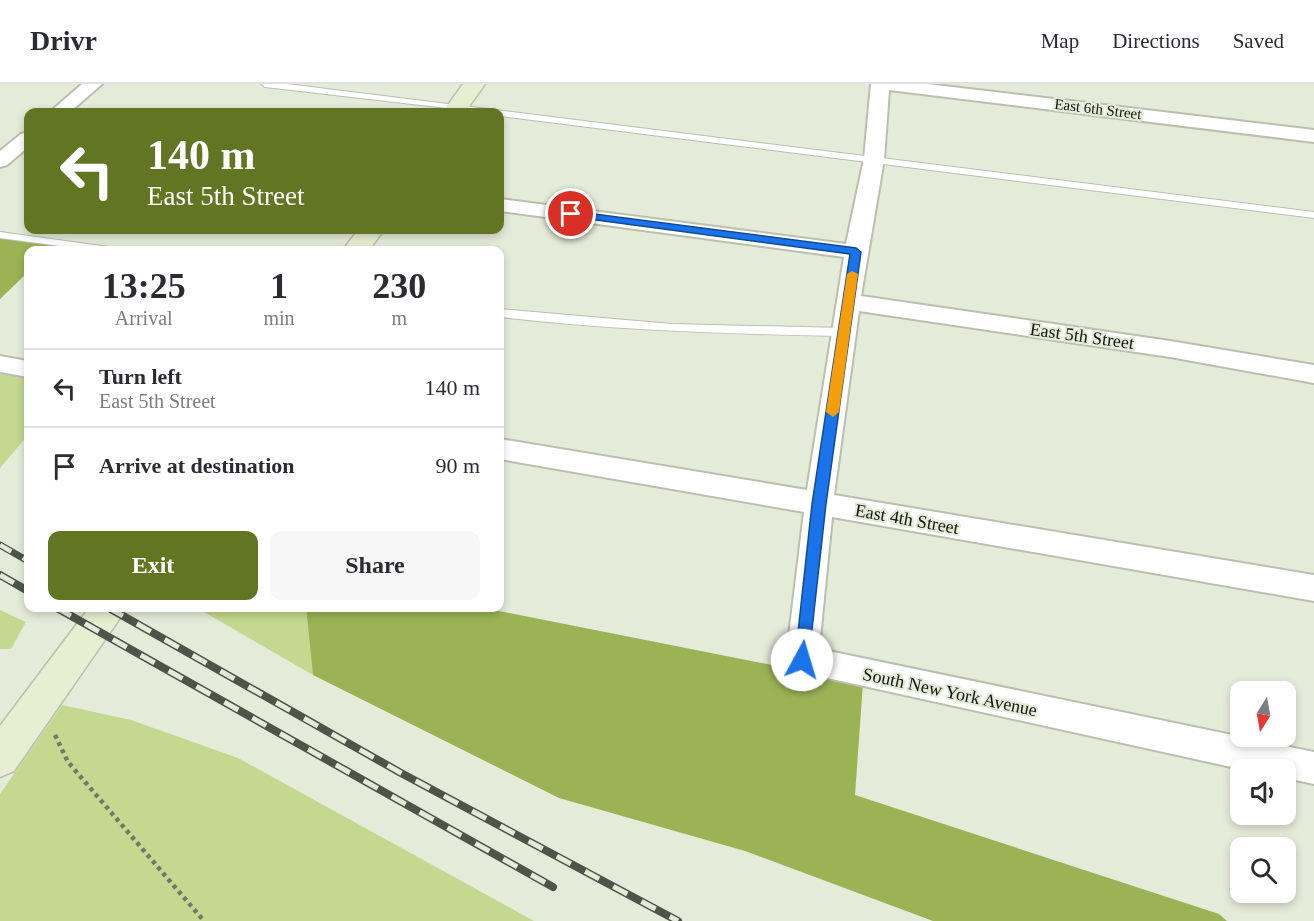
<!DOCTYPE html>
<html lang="en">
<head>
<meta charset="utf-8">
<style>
  :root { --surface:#fff; --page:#f7f7f7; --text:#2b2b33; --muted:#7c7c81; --line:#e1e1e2; --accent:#627523 }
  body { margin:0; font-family:Georgia,serif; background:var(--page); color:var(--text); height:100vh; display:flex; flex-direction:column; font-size:22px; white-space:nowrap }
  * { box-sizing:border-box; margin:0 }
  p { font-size:20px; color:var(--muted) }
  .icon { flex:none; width:33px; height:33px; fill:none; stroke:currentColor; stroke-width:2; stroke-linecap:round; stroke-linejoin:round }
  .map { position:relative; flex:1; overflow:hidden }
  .panel { position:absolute; left:24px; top:162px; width:480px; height:366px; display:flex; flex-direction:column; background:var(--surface); border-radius:12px; box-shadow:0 3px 9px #0003 }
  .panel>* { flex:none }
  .guide { position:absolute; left:24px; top:24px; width:480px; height:126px; border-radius:12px; box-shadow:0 3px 9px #0003; background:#627523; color:#fff; overflow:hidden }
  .needle { width:39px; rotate:191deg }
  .controls { position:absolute; left:1230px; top:597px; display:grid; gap:12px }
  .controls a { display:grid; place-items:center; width:66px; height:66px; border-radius:12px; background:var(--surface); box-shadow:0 3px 9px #0003; font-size:30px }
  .pin { position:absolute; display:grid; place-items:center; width:51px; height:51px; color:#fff; margin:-26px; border:3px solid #fff; border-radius:50%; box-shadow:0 2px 6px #0007 }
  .me { position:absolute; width:66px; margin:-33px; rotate:6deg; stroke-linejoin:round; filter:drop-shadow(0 0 4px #0008) }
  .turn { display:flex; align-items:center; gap:21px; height:126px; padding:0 24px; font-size:27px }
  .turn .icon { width:78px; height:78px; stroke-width:2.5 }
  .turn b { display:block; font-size:42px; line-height:51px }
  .eta { display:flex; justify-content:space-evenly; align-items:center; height:102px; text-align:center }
  .eta b { font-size:36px; font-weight:800; line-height:42px }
  .cta { display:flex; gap:12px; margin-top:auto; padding:12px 24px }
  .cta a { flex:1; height:69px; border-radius:12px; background:var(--accent); color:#fff; font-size:24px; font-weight:800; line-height:69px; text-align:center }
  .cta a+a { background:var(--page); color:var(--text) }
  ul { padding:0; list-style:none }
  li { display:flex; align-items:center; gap:18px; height:78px; padding:0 24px; border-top:2px solid var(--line) }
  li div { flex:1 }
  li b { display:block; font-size:22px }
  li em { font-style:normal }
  header { display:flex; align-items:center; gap:36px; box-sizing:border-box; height:84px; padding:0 30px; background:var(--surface); border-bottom:2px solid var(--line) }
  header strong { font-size:28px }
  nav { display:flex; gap:33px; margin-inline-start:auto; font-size:21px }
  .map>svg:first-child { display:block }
  .green { fill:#c4d890 }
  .forest { fill:#9bb255 }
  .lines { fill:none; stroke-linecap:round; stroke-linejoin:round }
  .lane-casing { stroke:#babfae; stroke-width:2 }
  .street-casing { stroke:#babfae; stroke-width:4 }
  .secondary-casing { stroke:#babfae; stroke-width:3 }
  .path { stroke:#74786c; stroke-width:4.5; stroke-dasharray:4 4; stroke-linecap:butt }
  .lane { fill:#fff; fill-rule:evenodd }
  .street { fill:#fff; fill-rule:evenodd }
  .secondary { fill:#e7eed2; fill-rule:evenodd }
  .rail-far1-casing { stroke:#505349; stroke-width:7 }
  .rail-casing { stroke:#505349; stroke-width:8 }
  .rail-far1 { stroke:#e5ebd9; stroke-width:4.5; stroke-dasharray:13; stroke-linecap:butt }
  .rail { stroke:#e5ebd9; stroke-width:5; stroke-dasharray:16; stroke-linecap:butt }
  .route { fill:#1a73e8; stroke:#114b97; stroke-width:1.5 }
  .slow { fill:#f59e0b }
  .labels { text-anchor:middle; stroke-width:4.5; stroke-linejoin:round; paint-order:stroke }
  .far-street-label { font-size:15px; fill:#14160f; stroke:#e5ebd9 }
  .street-label { font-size:18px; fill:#14160f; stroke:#e5ebd9 }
</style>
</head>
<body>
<header>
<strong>Drivr</strong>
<nav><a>Map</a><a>Directions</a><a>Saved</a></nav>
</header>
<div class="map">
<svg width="1314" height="837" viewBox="0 0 1314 837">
  <rect width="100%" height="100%" fill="#e5ebd9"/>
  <!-- green -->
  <g class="green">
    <path d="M0,286L28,292V351L0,384Z"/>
    <path d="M197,524H306L313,591Z"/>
    <path d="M0,526L26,538L11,565H0Z"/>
    <path d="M62,621L131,636L238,674L534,837H0V710Z"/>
  </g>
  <!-- forest -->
  <g class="forest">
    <path d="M0,147L59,158L50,166H28V188L0,215Z"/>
    <path d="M306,524H484L863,599L855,711L1219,830L1227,837H933L745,767L559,714L313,591Z"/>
  </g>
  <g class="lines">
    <!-- lane casing -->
    <g class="lane-casing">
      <g id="lane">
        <path d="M261,0H287L1314,128V134L500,32V28H481L265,3Z"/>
        <path d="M0,148L109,163L114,166H90L0,154Z"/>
        <path d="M500,225L672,240L844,244L850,248L844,252C729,250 614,246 500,233Z"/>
      </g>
    </g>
    <!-- street casing -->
    <g class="street-casing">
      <g id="street">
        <path d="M82,0H102L70,28H50Z"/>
        <path d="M871,0H927L1314,46V58L889,6L884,75L861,212L1170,257L1314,281V299L1170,273L859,227L834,411L1314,491V517L832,433L819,565L1314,668V700L1286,694V686H1245L791,586L786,576L804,428L500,375V355L807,406L844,173L500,127V115L846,160L864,75Z"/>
        <path d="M28,48V63L7,81L0,83V67L21,50Z"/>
        <path d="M0,272L28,277V293L0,288Z"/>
      </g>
    </g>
    <!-- secondary casing -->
    <g class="secondary-casing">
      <g id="secondary">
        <path d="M463,0H485L465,28H443Z"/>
        <path d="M358,146H384L369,166H343Z"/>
        <path d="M89,524H127L14,687L0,693V642Z"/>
      </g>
    </g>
    <!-- path -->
    <path class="path" d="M55,651L68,678L204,837"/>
    <!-- lane -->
    <use href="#lane" class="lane"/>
    <!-- street -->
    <use href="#street" class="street"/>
    <!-- secondary -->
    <use href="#secondary" class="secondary"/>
    <!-- rail-far1 casing -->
    <g class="rail-far1-casing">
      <path id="rail-far1" d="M0,461L28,477"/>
    </g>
    <!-- rail casing -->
    <g class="rail-casing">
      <g id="rail">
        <path d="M0,491L28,507"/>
        <path d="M57,524L553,803"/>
        <path d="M109,524L401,689L678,837"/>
      </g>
    </g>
    <!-- rail-far1 -->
    <use href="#rail-far1" class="rail-far1"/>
    <!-- rail -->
    <use href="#rail" class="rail"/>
  </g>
  <!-- route -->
  <path class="route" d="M571,127L856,164L861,168L826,420L808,581H797L795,576L812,420L850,170L567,132L566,130Z"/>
  <!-- slow -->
  <path class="slow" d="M852,187L858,190L839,328L833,333L826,328L847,190Z"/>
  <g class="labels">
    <!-- far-street labels -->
    <g class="far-street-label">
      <text transform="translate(1098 25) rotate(7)" y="5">East 6th Street</text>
    </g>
    <!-- street labels -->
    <g class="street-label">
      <text transform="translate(1082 252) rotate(8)" y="6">East 5th Street</text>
      <text transform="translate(907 435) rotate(10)" y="6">East 4th Street</text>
      <text transform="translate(950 608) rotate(12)" y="6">South New York Avenue</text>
    </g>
  </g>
</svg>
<div class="controls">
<a><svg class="needle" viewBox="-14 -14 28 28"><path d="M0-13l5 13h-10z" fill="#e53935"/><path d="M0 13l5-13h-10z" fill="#7c7c81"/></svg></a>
<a><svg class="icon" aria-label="sound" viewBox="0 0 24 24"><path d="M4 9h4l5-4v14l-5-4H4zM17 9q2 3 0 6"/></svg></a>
<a><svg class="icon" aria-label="search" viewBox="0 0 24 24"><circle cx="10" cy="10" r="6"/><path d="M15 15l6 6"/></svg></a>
</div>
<div class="pin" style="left:571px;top:130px;background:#d93025"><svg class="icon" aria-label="arrive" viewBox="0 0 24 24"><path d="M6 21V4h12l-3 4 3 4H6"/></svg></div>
<svg class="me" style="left:802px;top:576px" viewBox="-20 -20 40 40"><circle r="19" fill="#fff"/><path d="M0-13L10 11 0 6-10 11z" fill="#1a73e8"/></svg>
<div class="guide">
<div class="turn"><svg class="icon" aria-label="left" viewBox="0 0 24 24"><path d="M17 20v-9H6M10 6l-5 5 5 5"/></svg><div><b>140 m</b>East 5th Street</div></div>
</div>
<section class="panel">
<div class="eta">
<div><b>13:25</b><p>Arrival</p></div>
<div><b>1</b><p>min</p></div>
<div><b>230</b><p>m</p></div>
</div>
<ul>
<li><svg class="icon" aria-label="left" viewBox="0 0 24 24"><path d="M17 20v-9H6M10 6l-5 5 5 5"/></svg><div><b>Turn left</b><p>East 5th Street</p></div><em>140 m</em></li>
<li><svg class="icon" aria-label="arrive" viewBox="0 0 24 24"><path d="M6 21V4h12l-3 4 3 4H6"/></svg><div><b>Arrive at destination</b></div><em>90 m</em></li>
</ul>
<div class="cta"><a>Exit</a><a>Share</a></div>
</section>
</div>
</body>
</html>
